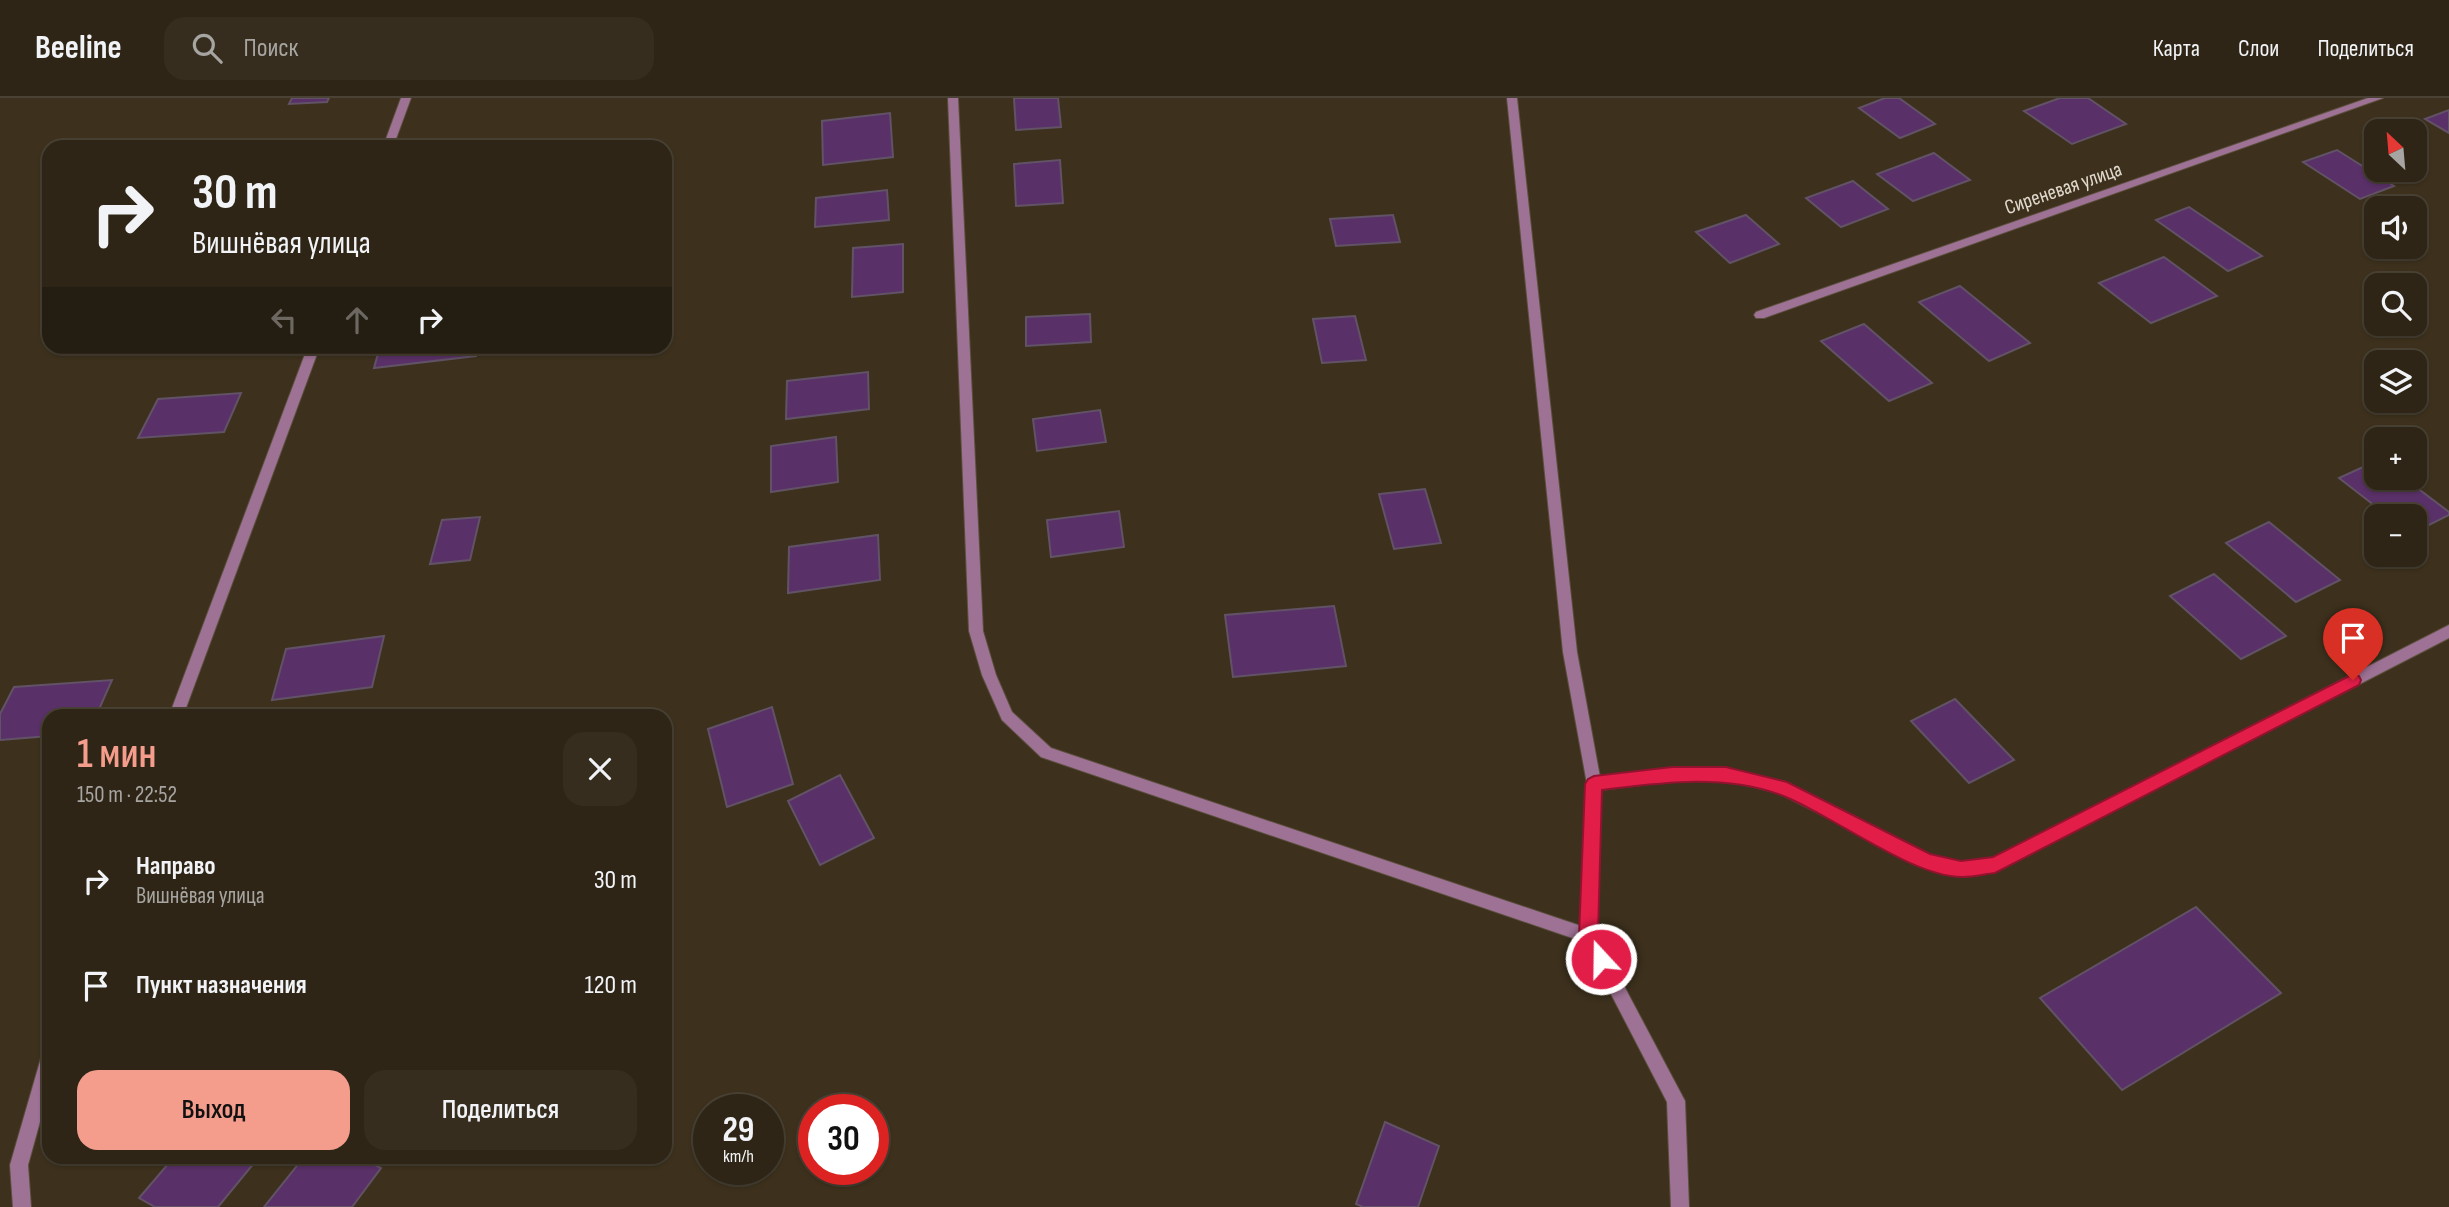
<!DOCTYPE html>
<html lang="ru">
<head>
<meta charset="utf-8">
<style>
  :root { --surface:#2e2516; --page:#362d1f; --text:#f1f3f6; --muted:#a7a5a1; --line:#494235; --accent:#f49d8d }
  body { margin:0; font-family:"Sofia Sans Condensed",sans-serif; background:var(--page); color:var(--text); height:100vh; display:flex; flex-direction:column; font-size:26px; white-space:nowrap }
  * { box-sizing:border-box; margin:0 }
  p { font-size:23px; color:var(--muted) }
  .icon { flex:none; width:38px; height:38px; fill:none; stroke:currentColor; stroke-width:2; stroke-linecap:round; stroke-linejoin:round }
  .map { position:relative; flex:1; overflow:hidden }
  .side { position:absolute; left:42px; top:611px; width:630px; height:455px; display:flex; flex-direction:column; background:var(--surface); border-radius:21px; box-shadow:0 2px 5px #0004,0 0 0 2px var(--line) }
  .side>* { flex:none }
  .top-card { position:absolute; left:42px; top:42px; width:630px; height:214px; border-radius:21px; box-shadow:0 2px 5px #0004,0 0 0 2px var(--line); background:#2e2516; color:var(--text); overflow:hidden }
  .needle { width:46px; rotate:334deg }
  .buttons { position:absolute; left:2364px; top:21px; display:grid; gap:14px }
  .buttons a { display:grid; place-items:center; width:63px; height:63px; border-radius:14px; background:var(--surface); box-shadow:0 2px 5px #0004,0 0 0 2px var(--line); font-size:35px }
  .speed { position:absolute; left:693px; top:996px; display:flex; gap:14px; font-size:35px; font-weight:700; text-align:center }
  .speed>* { display:grid; place-content:center; width:91px; height:91px; border-radius:50%; background:var(--surface); box-shadow:0 2px 5px #0004,0 0 0 2px var(--line); line-height:1 }
  .speed small { font-size:18px; font-weight:400 }
  .speed .limit { border:10px solid #d22; background:#fff; color:#111 }
  .pin { position:absolute; display:grid; place-items:center; width:60px; height:60px; color:#fff; margin:-72px -30px; border-radius:50% 50% 50% 0; rotate:-45deg; box-shadow:0 0 7px #0007 }
  .pin .icon { rotate:45deg }
  .me { position:absolute; width:77px; margin:-38px; rotate:339deg; stroke-linejoin:round; filter:drop-shadow(0 0 5px #0008) }
  .turn { display:flex; align-items:center; gap:24px; height:147px; padding:0 35px; font-size:32px }
  .turn .icon { width:91px; height:91px; stroke-width:2.5 }
  .turn b { display:block; font-size:49px; line-height:60px }
  .lanes { display:flex; align-items:center; height:66px; padding:0 35px; background:#0003; justify-content:center; gap:35px; direction:ltr }
  .lanes .off { opacity:.35 }
  .round { display:grid; place-items:center; flex:none; width:74px; height:74px; border-radius:21px; background:var(--page) }
  .headline { display:flex; align-items:center; justify-content:space-between; height:119px; padding:0 35px }
  h1 { font-size:42px; font-weight:600; line-height:52px; color:var(--accent) }
  .action { display:flex; gap:14px; margin-top:auto; padding:14px 35px }
  .action a { flex:1; height:80px; border-radius:21px; background:var(--accent); color:#111; font-size:28px; font-weight:600; line-height:80px; text-align:center }
  .action a+a { background:var(--page); color:var(--text) }
  ul { padding:0; list-style:none }
  li { display:flex; align-items:center; gap:21px; height:105px; padding:0 35px }
  li div { flex:1 }
  li b { display:block; font-size:26px }
  li em { font-style:normal }
  header { display:flex; align-items:center; gap:42px; box-sizing:border-box; height:98px; padding:0 35px; background:var(--surface); border-bottom:2px solid var(--line) }
  header strong { font-size:33px }
  nav { display:flex; gap:38px; margin-inline-start:auto; font-size:24px }
  .search { width:490px; height:63px; background:var(--page); display:flex; align-items:center; gap:18px; box-sizing:border-box; padding:0 24px; border-radius:21px; color:var(--muted); font-size:26px }
  .map>svg:first-child { display:block }
  .building { fill:#593067; stroke:#615266; stroke-width:2 }
  .lines { fill:none; stroke-linecap:round; stroke-linejoin:round }
  .street-casing { stroke:#5b4f3d; stroke-width:2 }
  .street { fill:#9e7295; fill-rule:evenodd }
  .route { fill:#e11d48; stroke:#92132f; stroke-width:2 }
  .labels { text-anchor:middle; stroke-width:5; stroke-linejoin:round; paint-order:stroke }
  .far-street-label { font-size:21px; fill:#e1d9cd; stroke:#3d311d }
</style>
</head>
<body>
<header>
<strong>Beeline</strong>
<div class="search"><svg class="icon" aria-label="search" viewBox="0 0 24 24"><circle cx="10" cy="10" r="6"/><path d="M15 15l6 6"/></svg>Поиск</div>
<nav><a>Карта</a><a>Слои</a><a>Поделиться</a></nav>
</header>
<div class="map">
<svg width="2449" height="1109" viewBox="0 0 2449 1109">
  <rect width="100%" height="100%" fill="#3d311d"/>
  <!-- building -->
  <g class="building">
    <path d="M292,0H329L327,4L289,6Z"/>
    <path d="M1014,0H1058L1061,29L1016,32Z"/>
    <path d="M1885,0H1899L1935,26L1900,40L1859,10Z"/>
    <path d="M2060,0H2088L2126,26L2072,46L2024,13Z"/>
    <path d="M2449,12V35L2425,21Z"/>
    <path d="M890,15L893,59L823,67L822,23Z"/>
    <path d="M2337,52L2394,88L2360,101L2303,64Z"/>
    <path d="M1934,55L1970,82L1913,103L1877,76Z"/>
    <path d="M1060,62L1063,105L1016,108L1014,66Z"/>
    <path d="M1853,83L1888,111L1841,129L1806,100Z"/>
    <path d="M887,92L889,122L815,129L816,100Z"/>
    <path d="M2189,109L2262,158L2228,173L2156,122Z"/>
    <path d="M1393,117L1400,144L1336,148L1330,121Z"/>
    <path d="M1746,117L1779,146L1730,165L1696,134Z"/>
    <path d="M903,146V194L852,199L853,150Z"/>
    <path d="M2164,159L2217,198L2151,225L2099,185Z"/>
    <path d="M1960,188L2030,245L1989,263L1919,204Z"/>
    <path d="M1090,216L1091,244L1026,248V219Z"/>
    <path d="M1355,218L1366,262L1322,265L1313,221Z"/>
    <path d="M1864,226L1932,285L1889,303L1821,243Z"/>
    <path d="M380,248H478L476,258L374,270Z"/>
    <path d="M868,274L869,311L786,321L787,283Z"/>
    <path d="M241,295L224,334L138,340L158,301Z"/>
    <path d="M1100,312L1106,344L1037,353L1033,321Z"/>
    <path d="M836,339L838,384L771,394V348Z"/>
    <path d="M2376,363V380H2404L2449,414V417L2415,434V418H2388L2339,380Z"/>
    <path d="M1425,391L1441,445L1394,451L1379,396Z"/>
    <path d="M1119,413L1124,449L1051,459L1047,422Z"/>
    <path d="M480,419L470,462L430,466L442,422Z"/>
    <path d="M2269,424L2340,482L2296,504L2226,445Z"/>
    <path d="M878,437L880,482L788,495L789,449Z"/>
    <path d="M2214,476L2286,538L2241,561L2170,498Z"/>
    <path d="M1334,508L1346,568L1233,579L1225,517Z"/>
    <path d="M384,538L372,589L272,602L286,551Z"/>
    <path d="M112,582L96,618H49V638L0,642V616L14,589Z"/>
    <path d="M1955,601L2014,662L1969,685L1911,623Z"/>
    <path d="M772,609L793,686L727,709L708,631Z"/>
    <path d="M840,677L874,740L820,767L788,703Z"/>
    <path d="M2196,809L2281,895L2122,992L2040,900Z"/>
    <path d="M1385,1024L1439,1048L1418,1109H1363L1356,1106Z"/>
    <path d="M174,1059H259L218,1109H155L139,1100Z"/>
    <path d="M304,1059H360L381,1070L352,1109H264Z"/>
  </g>
  <g class="lines">
    <!-- street casing -->
    <g class="street-casing">
      <g id="street">
        <path d="M401,0H411L393,49H383Z"/>
        <path d="M948,0H958L983,533L996,577L1012,614L1051,650L1581,828L1587,686L1563,554L1507,0H1517L1577,554L1600,679L1672,671L1726,670L1786,684L1930,757L1961,764L1993,760L2449,527V540L1995,774L1961,778L1927,770L1778,695L1726,682L1672,683L1601,692L1597,837L1685,1003L1689,1109H1671L1667,1004L1584,844L1041,659L1002,622L982,577L969,533Z"/>
        <path d="M2368,0H2383L1764,220H1756L1754,217L1756,214Z"/>
        <path d="M308,248H320L183,618H169Z"/>
        <path d="M49,952V991L28,1067L31,1109H13L10,1067L41,960L43,954Z"/>
      </g>
    </g>
    <!-- street -->
    <use href="#street" class="street"/>
  </g>
  <!-- route -->
  <path class="route" d="M2353,576L2359,578L2361,582L2359,587L1995,775C1985,776 1974,779 1963,779C1911,780 1829,714 1778,696C1721,676 1660,685 1602,692L1598,837L1610,861L1608,867L1601,870L1595,867L1579,838L1585,686L1588,681L1594,678L1672,669H1726L1787,684L1930,756L1961,763L1993,759Z"/>
  <g class="labels">
    <!-- far-street labels -->
    <g class="far-street-label">
      <text transform="translate(2063 90) rotate(-19)" y="7">Сиреневая улица</text>
    </g>
  </g>
</svg>
<div class="buttons">
<a><svg class="needle" viewBox="-14 -14 28 28"><path d="M0-13l5 13h-10z" fill="#e53935"/><path d="M0 13l5-13h-10z" fill="#a7a5a1"/></svg></a>
<a><svg class="icon" aria-label="sound" viewBox="0 0 24 24"><path d="M4 9h4l5-4v14l-5-4H4zM17 9q2 3 0 6"/></svg></a>
<a><svg class="icon" aria-label="search" viewBox="0 0 24 24"><circle cx="10" cy="10" r="6"/><path d="M15 15l6 6"/></svg></a>
<a><svg class="icon" aria-label="layers" viewBox="0 0 24 24"><path d="M12 4l9 5-9 5-9-5zM3 14l9 5 9-5"/></svg></a>
<a>+</a>
<a>−</a>
</div>
<div class="speed"><div>29<small>km/h</small></div><div class="limit">30</div></div>
<div class="pin" style="left:2353px;top:582px;background:#d93025"><svg class="icon" aria-label="arrive" viewBox="0 0 24 24"><path d="M6 21V4h12l-3 4 3 4H6"/></svg></div>
<svg class="me" style="left:1601px;top:861px" viewBox="-20 -20 40 40"><circle r="17" fill="#e11d48" stroke="#fff" stroke-width="3"/><path d="M0-11L8 9 0 5-8 9z" fill="#fff"/></svg>
<div class="top-card">
<div class="turn"><svg class="icon" aria-label="right" viewBox="0 0 24 24"><path d="M7 20v-9h11M14 6l5 5-5 5"/></svg><div><b>30 m</b>Вишнёвая улица</div></div>
<div class="lanes"><svg class="icon off" aria-label="left" viewBox="0 0 24 24"><path d="M17 20v-9H6M10 6l-5 5 5 5"/></svg><svg class="icon off" aria-label="ahead" viewBox="0 0 24 24"><path d="M12 20V5M6 11l6-6 6 6"/></svg><svg class="icon" aria-label="right" viewBox="0 0 24 24"><path d="M7 20v-9h11M14 6l5 5-5 5"/></svg></div>
</div>
<section class="side">
<div class="headline"><div><h1>1 мин</h1><p>150 m · 22:52</p></div><a class="round"><svg class="icon" aria-label="close" viewBox="0 0 24 24"><path d="M6 6l12 12M18 6L6 18"/></svg></a></div>
<ul>
<li><svg class="icon" aria-label="right" viewBox="0 0 24 24"><path d="M7 20v-9h11M14 6l5 5-5 5"/></svg><div><b>Направо</b><p>Вишнёвая улица</p></div><em>30 m</em></li>
<li><svg class="icon" aria-label="arrive" viewBox="0 0 24 24"><path d="M6 21V4h12l-3 4 3 4H6"/></svg><div><b>Пункт назначения</b></div><em>120 m</em></li>
</ul>
<div class="action"><a>Выход</a><a>Поделиться</a></div>
</section>
</div>
</body>
</html>
